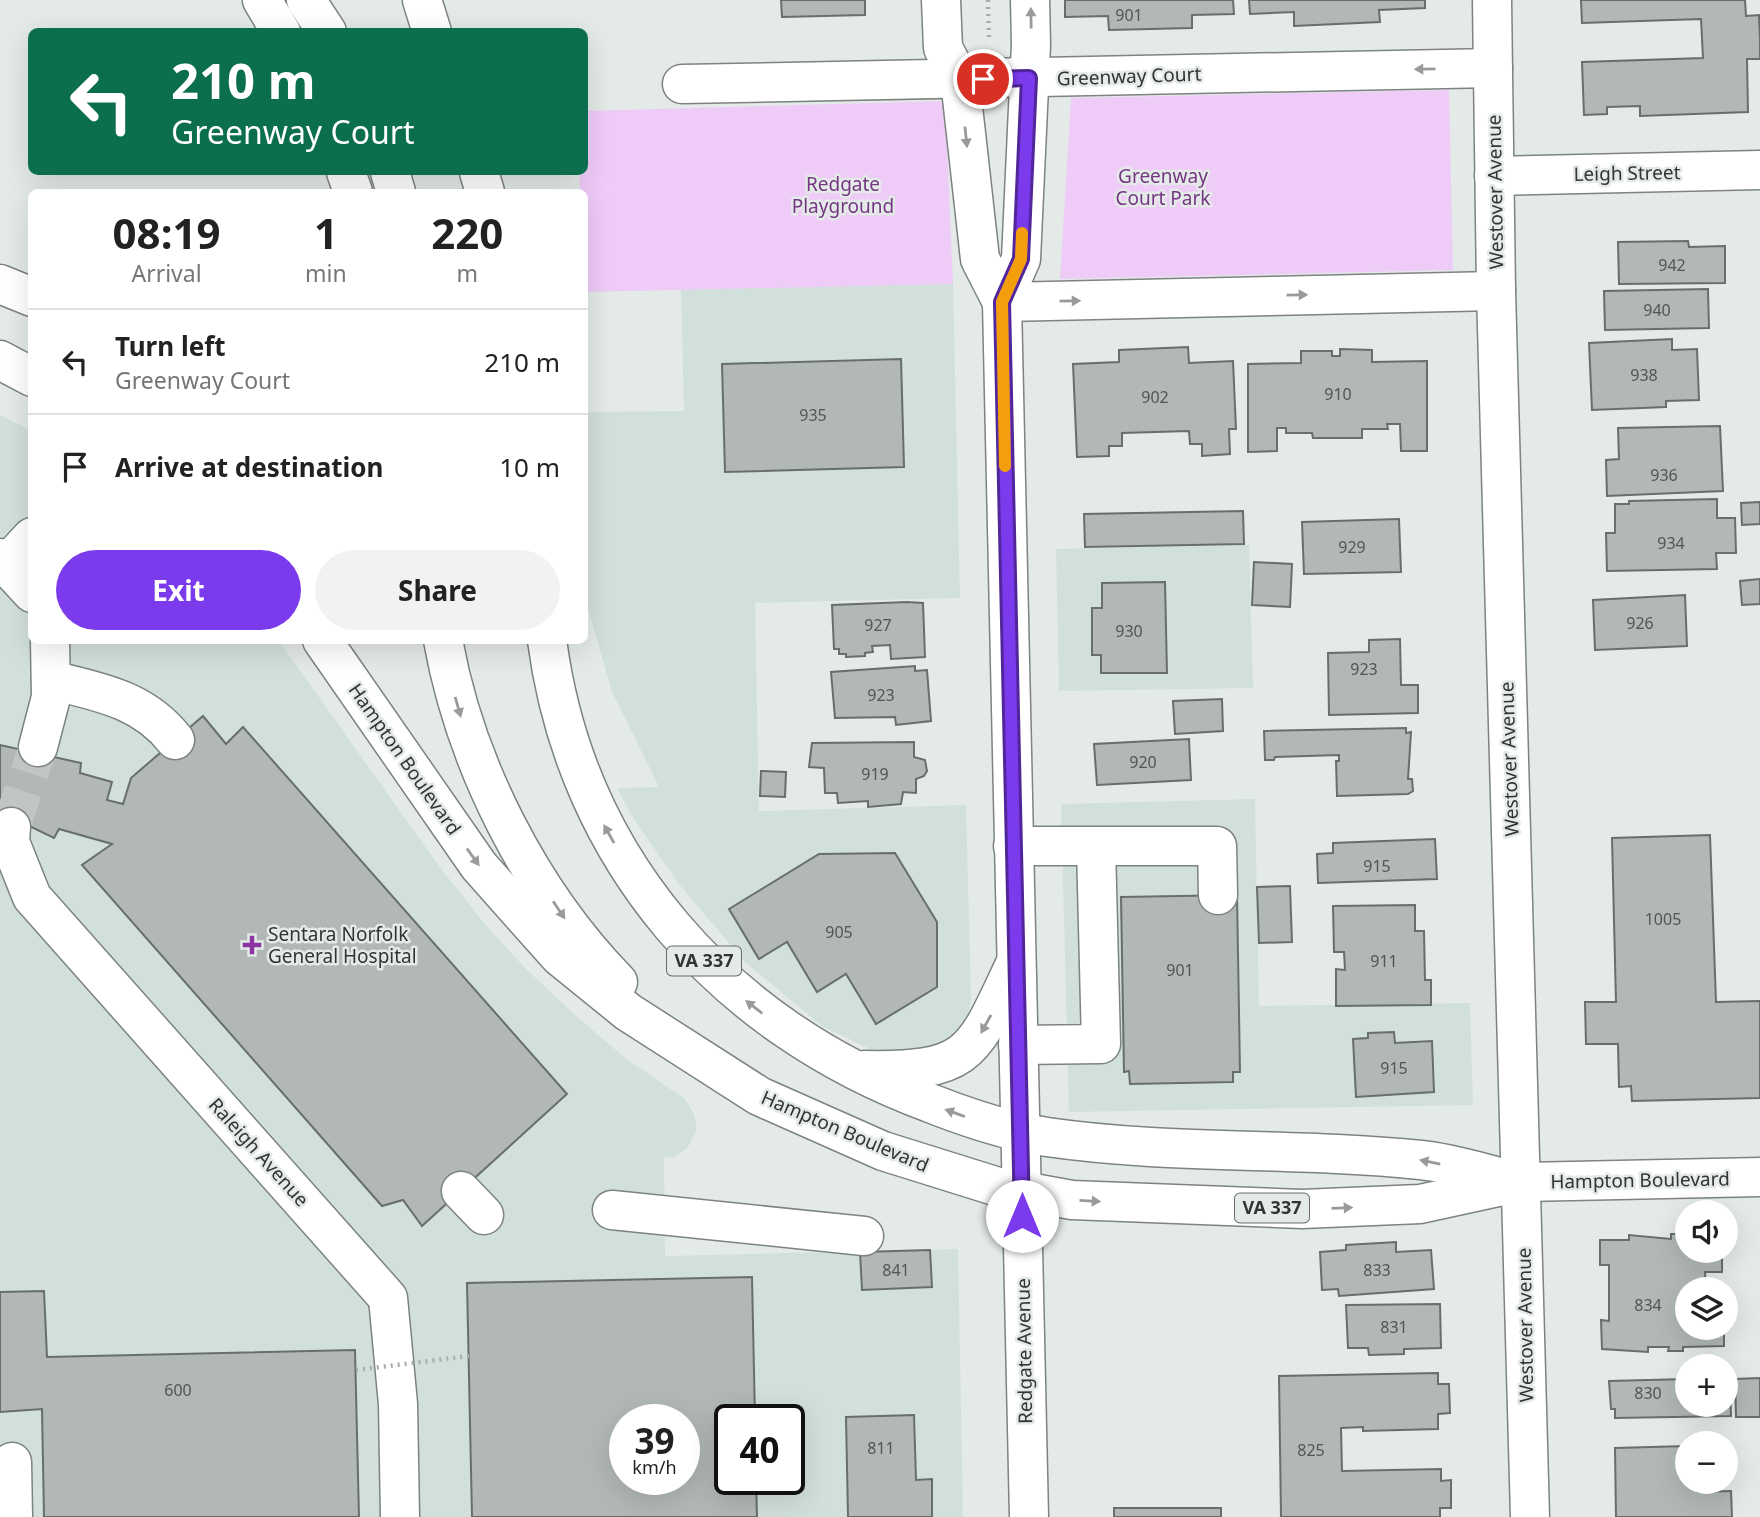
<!DOCTYPE html>
<html lang="en">
<head>
<meta charset="utf-8">
<style>
  :root { --surface:#fff; --page:#f2f2f2; --text:#222; --muted:#767676; --line:#e0e0e0; --accent:#7c3aed }
  body { margin:0; font-family:"Noto Sans",sans-serif; background:var(--page); color:var(--text); height:100vh; display:flex; flex-direction:column; font-size:26px; white-space:nowrap }
  * { box-sizing:border-box; margin:0 }
  p { font-size:23px; color:var(--muted) }
  .icon { flex:none; width:38px; height:38px; fill:none; stroke:currentColor; stroke-width:2; stroke-linecap:round; stroke-linejoin:round }
  .map { position:relative; flex:1; overflow:hidden }
  .panel { position:absolute; left:28px; top:189px; width:560px; height:455px; display:flex; flex-direction:column; background:var(--surface); border-radius:10px; box-shadow:0 7px 28px #0002 }
  .panel>* { flex:none }
  .guide { position:absolute; left:28px; top:28px; width:560px; height:147px; border-radius:10px; box-shadow:0 7px 28px #0002; background:#0b6e4f; color:#fff; overflow:hidden }
  .controls { position:absolute; left:1675px; top:1200px; display:grid; gap:14px }
  .controls a { display:grid; place-items:center; width:63px; height:63px; border-radius:50%; background:var(--surface); box-shadow:0 7px 28px #0002; font-size:35px }
  .speed { position:absolute; left:609px; top:1404px; display:flex; gap:14px; font-size:35px; font-weight:700; text-align:center }
  .speed>* { display:grid; place-content:center; width:91px; height:91px; border-radius:50%; background:var(--surface); box-shadow:0 7px 28px #0002; line-height:1 }
  .speed small { font-size:18px; font-weight:400 }
  .speed .limit { border:4px solid #111; border-radius:10px; background:#fff; color:#111 }
  .pin { position:absolute; display:grid; place-items:center; width:60px; height:60px; color:#fff; margin:-30px; border:4px solid #fff; border-radius:50%; box-shadow:0 2px 7px #0007 }
  .me { position:absolute; width:77px; margin:-38px; rotate:0deg; stroke-linejoin:round; filter:drop-shadow(0 0 5px #0008) }
  .turn { display:flex; align-items:center; gap:24px; height:147px; padding:0 28px; font-size:32px }
  .turn .icon { width:91px; height:91px; stroke-width:2.5 }
  .turn b { display:block; font-size:49px; line-height:60px }
  .eta { display:flex; justify-content:space-evenly; align-items:center; height:119px; text-align:center }
  .eta b { font-size:42px; font-weight:700; line-height:49px }
  .action { display:flex; gap:14px; margin-top:auto; padding:14px 28px }
  .action a { flex:1; height:80px; border-radius:42px; background:var(--accent); color:#fff; font-size:28px; font-weight:700; line-height:80px; text-align:center }
  .action a+a { background:var(--page); color:var(--text) }
  ul { padding:0; list-style:none }
  li { display:flex; align-items:center; gap:21px; height:105px; padding:0 28px; border-top:2px solid var(--line) }
  li div { flex:1 }
  li b { display:block; font-size:26px }
  li em { font-style:normal }
  .map>svg:first-child { display:block }
  .built { fill:#d2e0db; fill-rule:evenodd }
  .green { fill:#efcbf8 }
  .building { fill:#b1b8b5; stroke:#686e6c; stroke-width:2; fill-rule:evenodd }
  .lines { fill:none; stroke-linecap:round; stroke-linejoin:round }
  .minor-tunnel { stroke:#c1c6c3; stroke-width:38; stroke-dasharray:38 19; stroke-linecap:butt }
  .minor-casing { stroke:#7c8380; stroke-width:41 }
  .major-casing { stroke:#7c8380; stroke-width:41 }
  .highway-casing { stroke:#7c8380; stroke-width:41 }
  .path { stroke:#a8acaa; stroke-width:4.5; stroke-dasharray:2 5; stroke-linecap:butt }
  .minor { stroke:#fff; stroke-width:38 }
  .major { stroke:#fff; stroke-width:38 }
  .highway { stroke:#fff; stroke-width:38 }
  .path-bridge { stroke:#a8acaa; stroke-width:4.5; stroke-dasharray:2 5; stroke-linecap:butt }
  .oneway { fill:#999a9a }
  .route-casing { stroke:#51269a; stroke-width:18 }
  .route { stroke:#7c3aed; stroke-width:12 }
  .slow { stroke:#f59e0b; stroke-width:12 }
  .poi-dot { fill:#8c34a0; stroke:#e4eae7; stroke-width:2.5 }
  .labels { text-anchor:middle; stroke-width:5; stroke-linejoin:round; paint-order:stroke }
  .number-label { font-size:16px; fill:#525654 }
  .shield { fill:#e4eae7; stroke:#686b6a; stroke-width:2 }
  .shield-label { font-size:18px; font-weight:bold; fill:#333534 }
  .street-label { font-size:19px; fill:#333534; stroke:#e4eae7 }
  .park-label { font-size:19px; fill:#753784; stroke:#e4eae7 }
  .poi-label { font-size:19px; fill:#333534; stroke:#e4eae7; text-anchor:start }
</style>
</head>
<body>
<div class="map">
<svg width="1760" height="1517" viewBox="0 0 1760 1517">
  <rect width="100%" height="100%" fill="#e4eae7"/>
  <!-- built -->
  <g class="built">
    <path d="M953,284L960,598L755,603L759,811L966,805L971,999L968,1016L951,1042L886,1057L822,1026L746,963L678,883L634,819L617,788L659,787L612,692L585,598L584,412L684,411L681,288Z"/>
    <path d="M0,415L31,430L32,640L279,641L439,866L484,923L525,968L576,1016L624,1057L685,1099L694,1114L697,1129L688,1147L674,1158L664,1157L665,1256L958,1249L963,1517H0ZM625,1419H684V1479H625ZM730,1419H789V1479H730Z"/>
    <path d="M1249,545L1253,688L1059,691L1056,549Z"/>
    <path d="M1255,799L1259,1006L1470,1003L1473,1105L1069,1112L1061,804Z"/>
  </g>
  <!-- green -->
  <g class="green">
    <path d="M1449,90L1453,270L1060,279L1071,98Z"/>
    <path d="M945,101L953,284L585,292L584,192H580L579,172H584L585,111Z"/>
  </g>
  <!-- building -->
  <g class="building">
    <path d="M781,0H865V15L782,17Z"/>
    <path d="M1065,0H1233L1234,14L1192,15V28L1109,30L1108,16L1065,17Z"/>
    <path d="M1249,0H1425V8L1379,10L1380,22L1294,26V12L1250,14Z"/>
    <path d="M1581,0H1745L1746,16L1759,15L1760,40V59H1747L1748,112L1640,116V106L1607,107V114L1584,115L1582,62L1703,58L1701,19L1582,23Z"/>
    <path d="M1688,241L1689,247L1725,246V283L1619,284L1618,242Z"/>
    <path d="M1708,289L1709,328L1605,330L1604,291Z"/>
    <path d="M1672,339V350L1697,349L1699,400L1666,401V407L1592,410L1589,343Z"/>
    <path d="M1188,347L1189,363L1233,361L1236,429H1229L1230,454L1202,456V444H1190L1189,431L1122,433V446H1109V456L1077,457L1073,364L1119,362V350Z"/>
    <path d="M1340,349L1372,350V362L1427,361V451H1401L1400,424H1387L1388,429H1362V438H1313L1312,433H1286V428H1277V451L1248,452V364L1301,363V351H1332V356H1340Z"/>
    <path d="M901,359L904,467L725,472L722,364Z"/>
    <path d="M1720,426L1723,491L1607,496L1606,460L1619,459L1618,428Z"/>
    <path d="M1717,499V518H1735L1736,553H1716L1717,569L1607,571L1606,533H1615V504H1629V501Z"/>
    <path d="M1760,502V524L1742,525L1741,503Z"/>
    <path d="M1243,511L1244,544L1085,547L1084,514Z"/>
    <path d="M1399,519L1401,572L1304,574L1302,522Z"/>
    <path d="M1254,562L1292,564L1290,607L1252,605Z"/>
    <path d="M1760,579V604L1742,605L1740,581Z"/>
    <path d="M1165,582L1167,673H1101V655H1092V608H1102V583Z"/>
    <path d="M1685,595L1687,646L1595,650L1593,600Z"/>
    <path d="M907,602L923,603L925,657L891,659L890,645L872,646L873,652L865,653V656L846,657V654H839V649H834L832,605Z"/>
    <path d="M1400,639L1401,685H1418V713L1329,715L1328,653L1369,652V640Z"/>
    <path d="M915,666V671L927,670L931,721L896,725L895,717L835,718L831,672Z"/>
    <path d="M1222,699L1223,731L1175,734L1173,701Z"/>
    <path d="M203,716L226,744L243,727L567,1094L422,1226L403,1200L382,1206L82,865L112,844L59,829L54,838L0,812V745L81,763L80,773L112,782L107,800L123,804L131,778Z"/>
    <path d="M1406,728V733L1411,732L1408,779H1412L1413,791L1408,794L1337,796L1336,761H1339V755L1275,757L1274,760H1265L1264,731Z"/>
    <path d="M1189,739L1191,780L1097,785L1094,744Z"/>
    <path d="M914,742V757L925,760L927,771L924,776L916,779V793L903,792L901,804L868,807V801L838,803L837,793H825L824,768L809,767L812,743Z"/>
    <path d="M761,771L786,772L785,797L760,796Z"/>
    <path d="M1710,835L1716,1002L1760,1001V1098L1632,1101L1631,1086L1619,1087L1618,1044H1586L1585,1002H1616L1612,838Z"/>
    <path d="M1435,839L1437,879L1318,883L1317,854L1333,853V843Z"/>
    <path d="M895,853L937,922V987L876,1024L846,974L817,992L787,942L759,959L729,909L819,854Z"/>
    <path d="M1290,886L1292,942L1259,943L1257,887Z"/>
    <path d="M1237,895L1240,1072H1233V1082L1130,1084L1129,1071L1124,1072L1121,897Z"/>
    <path d="M1415,905V931H1424L1425,980H1431V1005L1336,1006V969L1345,970L1344,952H1334L1333,906Z"/>
    <path d="M1394,1032L1395,1043L1432,1041L1434,1092L1356,1097L1353,1039L1368,1038V1033Z"/>
    <path d="M1671,1234H1687V1251H1722V1272H1705L1706,1290H1687V1328H1724V1346L1683,1347V1351H1668L1669,1347H1648V1352L1602,1349L1601,1320L1609,1321V1265H1600V1240H1629V1235L1671,1239Z"/>
    <path d="M1396,1242V1252L1431,1250L1434,1289L1339,1296L1338,1289L1322,1290L1320,1252L1346,1250V1245Z"/>
    <path d="M930,1250L932,1287L862,1290L860,1252Z"/>
    <path d="M752,1277L755,1419H730V1479H756L757,1517H472L467,1283ZM625,1419H684V1479H625Z"/>
    <path d="M44,1291L47,1357L355,1350L359,1517H44L42,1409L0,1412V1292Z"/>
    <path d="M1440,1304L1441,1348L1404,1349V1354L1369,1355L1368,1348H1348L1346,1305Z"/>
    <path d="M1438,1373V1384H1449L1450,1413L1438,1414V1429L1363,1431V1427L1341,1428L1342,1471L1441,1469V1481L1451,1480V1508H1440V1517H1281L1279,1376Z"/>
    <path d="M1726,1378H1730L1731,1416L1615,1418V1409H1611L1609,1381L1687,1379V1405H1726Z"/>
    <path d="M1760,1378V1417H1736L1735,1379Z"/>
    <path d="M914,1415L916,1480L932,1479V1517H848L846,1417Z"/>
    <path d="M1687,1446V1482H1698V1492L1731,1491L1732,1517H1616L1615,1448Z"/>
    <rect x="1114" y="1508" width="107" height="9"/>
  </g>
  <g class="lines">
    <!-- minor-tunnel -->
    <path class="minor-tunnel" d="M11,827L38,747"/>
    <!-- minor casing -->
    <g class="minor-casing">
      <g id="minor">
        <path d="M941,0L943,48L960,80L980,259L1002,302"/>
        <path d="M1492,0L1496,291L1530,1517"/>
        <path d="M682,84L1493,68"/>
        <path d="M1494,176L1760,170"/>
        <path d="M1002,302L1496,291"/>
        <path d="M0,558L32,593"/>
        <path d="M7,564L32,537"/>
        <path d="M51,680C99,692 143,699 175,740"/>
        <path d="M38,747L51,697L50,640"/>
        <path d="M11,827L10,842L32,897L388,1298L398,1404L400,1517"/>
        <path d="M1013,846H1217L1218,895"/>
        <path d="M1018,1045L1101,1044L1096,847"/>
        <path d="M461,1191L484,1215"/>
        <path d="M612,1210L864,1236"/>
        <path d="M12,1462L13,1517"/>
        <path d="M1029,1517L1002,302L1021,259L1031,44L1030,0"/>
      </g>
    </g>
    <!-- major casing -->
    <g class="major-casing">
      <g id="major">
        <path d="M479,172L485,192"/>
        <path d="M0,284L32,297"/>
        <path d="M0,360L32,377"/>
        <path d="M322,640L479,866L559,956L628,1012L759,1096L883,1151L995,1186L1072,1200L1302,1209L1420,1204L1521,1182L1760,1177"/>
        <path d="M443,640C465,763 530,892 618,982"/>
        <path d="M547,640C576,861 724,1027 930,1103C968,1118 1006,1131 1047,1137C1171,1155 1297,1147 1421,1160C1451,1163 1482,1173 1511,1180"/>
        <path d="M865,1070C972,1072 973,1053 1016,962"/>
      </g>
    </g>
    <!-- highway casing -->
    <g class="highway-casing">
      <g id="highway">
        <path d="M262,0L281,32"/>
        <path d="M306,0L327,32"/>
        <path d="M422,0L432,32"/>
        <path d="M346,172L353,192"/>
        <path d="M390,172L396,192"/>
      </g>
    </g>
    <!-- path -->
    <path class="path" d="M988,0L989,40"/>
    <!-- minor -->
    <use href="#minor" class="minor"/>
    <!-- major -->
    <use href="#major" class="major"/>
    <!-- highway -->
    <use href="#highway" class="highway"/>
    <!-- path-bridge -->
    <path class="path-bridge" d="M356,1370L469,1356"/>
  </g>
  <!-- one-way arrows -->
  <defs><path id="oneway-solid" d="M-6-.8H1V-3.2L6.5 0L1 3.2V.8H-6Z" transform="scale(1.75)"/></defs>
  <g class="oneway">
    <use href="#oneway-solid" transform="translate(1031 18) rotate(-91)"/>
    <use href="#oneway-solid" transform="translate(1425 69) rotate(179)"/>
    <use href="#oneway-solid" transform="translate(966 137) rotate(84)"/>
    <use href="#oneway-solid" transform="translate(1297 295) rotate(-1)"/>
    <use href="#oneway-solid" transform="translate(1070 301) rotate(-1)"/>
    <use href="#oneway-solid" transform="translate(458 707) rotate(74)"/>
    <use href="#oneway-solid" transform="translate(609 834) rotate(-119)"/>
    <use href="#oneway-solid" transform="translate(473 857) rotate(54)"/>
    <use href="#oneway-solid" transform="translate(559 910) rotate(56)"/>
    <use href="#oneway-solid" transform="translate(754 1007) rotate(-142)"/>
    <use href="#oneway-solid" transform="translate(986 1024) rotate(119)"/>
    <use href="#oneway-solid" transform="translate(955 1113) rotate(-160)"/>
    <use href="#oneway-solid" transform="translate(1430 1162) rotate(-169)"/>
    <use href="#oneway-solid" transform="translate(1090 1201) rotate(3)"/>
    <use href="#oneway-solid" transform="translate(1342 1208) rotate(-2)"/>
  </g>
  <g class="lines">
    <!-- route casing -->
    <g class="route-casing">
      <path id="route" d="M983,79L1029,78L1021,259L1002,302L1022,1216"/>
    </g>
    <!-- route -->
    <use href="#route" class="route"/>
    <!-- slow -->
    <path class="slow" d="M1005,466L1002,302L1021,259L1022,233"/>
  </g>
  <!-- markers -->
  <path class="poi-dot" d="M248.5 934.5h7v7h7v7h-7v7h-7v-7h-7v-7h7z"/>
  <g class="labels">
    <!-- number labels -->
    <g class="number-label">
      <text x="1129" y="21">901</text>
      <text x="1672" y="271">942</text>
      <text x="1657" y="316">940</text>
      <text x="1644" y="381">938</text>
      <text x="1338" y="400">910</text>
      <text x="1155" y="403">902</text>
      <text x="813" y="421">935</text>
      <text x="1664" y="481">936</text>
      <text x="1671" y="549">934</text>
      <text x="1352" y="553">929</text>
      <text x="1640" y="629">926</text>
      <text x="878" y="631">927</text>
      <text x="1129" y="637">930</text>
      <text x="1364" y="675">923</text>
      <text x="881" y="701">923</text>
      <text x="1143" y="768">920</text>
      <text x="875" y="780">919</text>
      <text x="1377" y="872">915</text>
      <text x="1663" y="925">1005</text>
      <text x="839" y="938">905</text>
      <text x="1384" y="967">911</text>
      <text x="1180" y="976">901</text>
      <text x="1394" y="1074">915</text>
      <text x="896" y="1276">841</text>
      <text x="1377" y="1276">833</text>
      <text x="1648" y="1311">834</text>
      <text x="1394" y="1333">831</text>
      <text x="178" y="1396">600</text>
      <text x="1648" y="1399">830</text>
      <text x="881" y="1454">811</text>
      <text x="1311" y="1456">825</text>
    </g>
    <!-- shield labels -->
    <g class="shield">
      <rect x="667" y="946.5" width="74" height="29" rx="5"/>
      <rect x="1235" y="1193.5" width="74" height="29" rx="5"/>
    </g>
    <g class="shield-label">
      <text x="704" y="967">VA 337</text>
      <text x="1272" y="1214">VA 337</text>
    </g>
    <!-- street labels -->
    <g class="street-label">
      <text transform="translate(1129 76) rotate(-2)" y="7">Greenway Court</text>
      <text transform="translate(1627 173) rotate(-1)" y="7">Leigh Street</text>
      <text transform="translate(1495 192) rotate(-91)" y="7">Westover Avenue</text>
      <text transform="translate(405 759) rotate(55)" y="7">Hampton Boulevard</text>
      <text transform="translate(1509 759) rotate(-92)" y="7">Westover Avenue</text>
      <text transform="translate(845 1131) rotate(23)" y="7">Hampton Boulevard</text>
      <text transform="translate(259 1152) rotate(48)" y="7">Raleigh Avenue</text>
      <text transform="translate(1640 1180) rotate(-1)" y="7">Hampton Boulevard</text>
      <text transform="translate(1525 1325) rotate(-91)" y="7">Westover Avenue</text>
      <text transform="translate(1024 1351) rotate(-91)" y="7">Redgate Avenue</text>
    </g>
    <!-- park labels -->
    <g class="park-label">
      <text x="1163" y="183">Greenway<tspan x="1163" dy="22">Court Park</tspan></text>
      <text x="843" y="191">Redgate<tspan x="843" dy="22">Playground</tspan></text>
    </g>
    <!-- poi labels -->
    <g class="poi-label">
      <text x="268" y="941">Sentara Norfolk<tspan x="268" dy="22">General Hospital</tspan></text>
    </g>
  </g>
</svg>
<div class="controls">
<a><svg class="icon" aria-label="sound" viewBox="0 0 24 24"><path d="M4 9h4l5-4v14l-5-4H4zM17 9q2 3 0 6"/></svg></a>
<a><svg class="icon" aria-label="layers" viewBox="0 0 24 24"><path d="M12 4l9 5-9 5-9-5zM3 14l9 5 9-5"/></svg></a>
<a>+</a>
<a>−</a>
</div>
<div class="speed"><div>39<small>km/h</small></div><div class="limit">40</div></div>
<div class="pin" style="left:983px;top:79px;background:#d93025"><svg class="icon" aria-label="arrive" viewBox="0 0 24 24"><path d="M6 21V4h12l-3 4 3 4H6"/></svg></div>
<svg class="me" style="left:1022px;top:1216px" viewBox="-20 -20 40 40"><circle r="19" fill="#fff"/><path d="M0-13L10 11 0 6-10 11z" fill="#7c3aed"/></svg>
<div class="guide">
<div class="turn"><svg class="icon" aria-label="left" viewBox="0 0 24 24"><path d="M17 20v-9H6M10 6l-5 5 5 5"/></svg><div><b>210 m</b>Greenway Court</div></div>
</div>
<section class="panel">
<div class="eta">
<div><b>08:19</b><p>Arrival</p></div>
<div><b>1</b><p>min</p></div>
<div><b>220</b><p>m</p></div>
</div>
<ul>
<li><svg class="icon" aria-label="left" viewBox="0 0 24 24"><path d="M17 20v-9H6M10 6l-5 5 5 5"/></svg><div><b>Turn left</b><p>Greenway Court</p></div><em>210 m</em></li>
<li><svg class="icon" aria-label="arrive" viewBox="0 0 24 24"><path d="M6 21V4h12l-3 4 3 4H6"/></svg><div><b>Arrive at destination</b></div><em>10 m</em></li>
</ul>
<div class="action"><a>Exit</a><a>Share</a></div>
</section>
</div>
</body>
</html>
